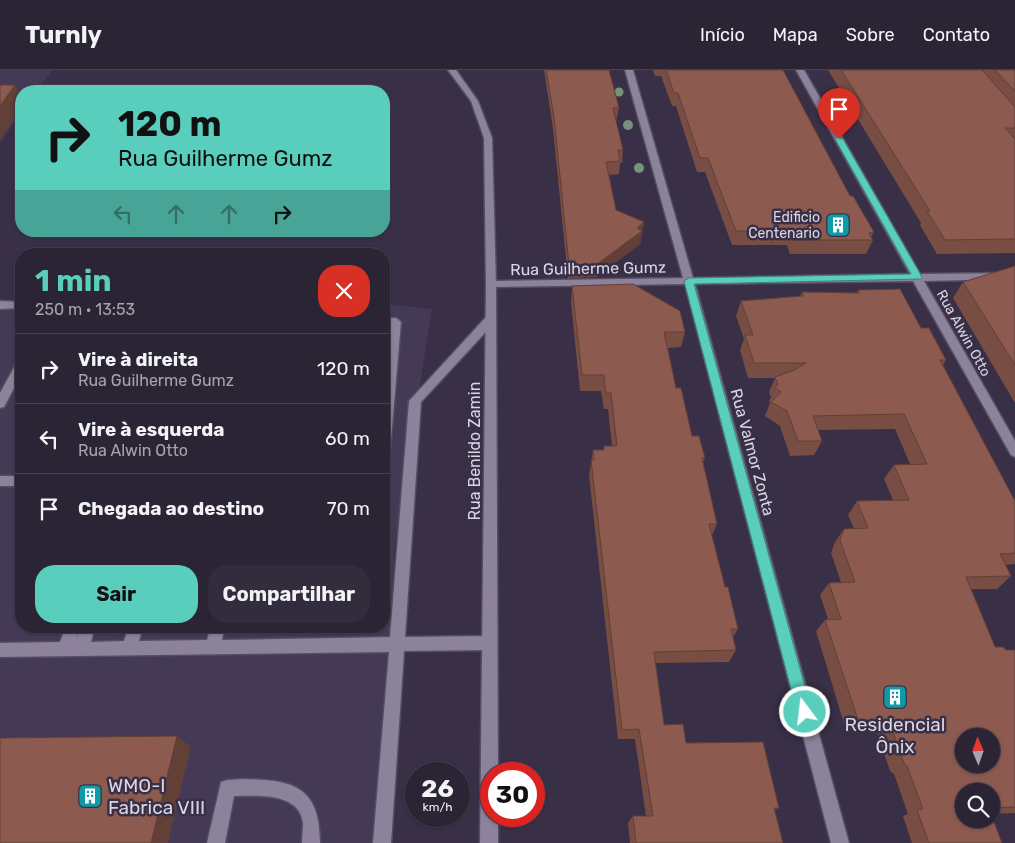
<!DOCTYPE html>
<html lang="pt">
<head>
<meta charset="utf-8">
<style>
  :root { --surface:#2b2435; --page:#332c3d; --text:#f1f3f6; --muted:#a6a4ad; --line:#474150; --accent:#5acebd }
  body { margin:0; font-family:Rubik,sans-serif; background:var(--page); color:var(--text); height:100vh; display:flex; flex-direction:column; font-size:19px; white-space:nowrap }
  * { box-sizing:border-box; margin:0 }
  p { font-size:16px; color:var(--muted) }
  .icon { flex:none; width:28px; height:28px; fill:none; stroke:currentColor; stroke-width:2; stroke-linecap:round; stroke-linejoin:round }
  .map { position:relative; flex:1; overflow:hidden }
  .side { position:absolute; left:15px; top:178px; width:375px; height:385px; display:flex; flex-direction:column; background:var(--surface); border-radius:20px; box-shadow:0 1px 4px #0004,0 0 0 1px var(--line) }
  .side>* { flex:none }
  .hud { position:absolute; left:15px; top:15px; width:375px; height:152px; border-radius:20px; box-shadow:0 1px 4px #0004,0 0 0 1px var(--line); background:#5acebd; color:#111; overflow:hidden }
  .needle { width:32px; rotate:358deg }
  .fabs { position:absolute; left:955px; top:658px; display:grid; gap:10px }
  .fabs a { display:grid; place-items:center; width:45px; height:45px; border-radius:50%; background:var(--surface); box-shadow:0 1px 4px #0004,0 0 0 1px var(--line); font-size:25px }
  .speed { position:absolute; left:405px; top:692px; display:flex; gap:10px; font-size:25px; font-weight:700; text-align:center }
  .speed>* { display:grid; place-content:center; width:65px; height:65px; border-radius:50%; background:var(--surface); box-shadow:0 1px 4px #0004,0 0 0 1px var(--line); line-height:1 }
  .speed small { font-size:12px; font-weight:400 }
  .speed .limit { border:8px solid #d22; background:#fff; color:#111 }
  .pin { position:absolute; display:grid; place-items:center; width:42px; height:42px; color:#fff; margin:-51px -21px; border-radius:50% 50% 50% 0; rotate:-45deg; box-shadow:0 0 5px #0007 }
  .pin .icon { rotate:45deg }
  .me { position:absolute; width:55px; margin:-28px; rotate:345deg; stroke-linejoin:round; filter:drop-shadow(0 0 4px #0008) }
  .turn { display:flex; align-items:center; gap:18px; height:105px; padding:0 20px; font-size:22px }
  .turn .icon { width:65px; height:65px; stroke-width:2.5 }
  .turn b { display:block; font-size:35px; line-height:42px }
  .lanes { display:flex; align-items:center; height:48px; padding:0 20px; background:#0003; justify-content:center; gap:25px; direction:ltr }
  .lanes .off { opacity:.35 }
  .round { display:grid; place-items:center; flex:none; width:52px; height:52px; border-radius:20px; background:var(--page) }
  .head { display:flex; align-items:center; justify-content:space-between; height:85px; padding:0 20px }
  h1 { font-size:30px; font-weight:700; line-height:38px; color:var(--accent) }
  .action { display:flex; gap:10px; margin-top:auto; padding:10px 20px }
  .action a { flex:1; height:58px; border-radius:20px; background:var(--accent); color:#111; font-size:20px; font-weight:700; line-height:58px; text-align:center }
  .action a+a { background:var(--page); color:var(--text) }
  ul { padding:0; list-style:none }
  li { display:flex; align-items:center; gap:15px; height:70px; padding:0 20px; border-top:1px solid var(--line) }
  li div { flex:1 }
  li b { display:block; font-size:19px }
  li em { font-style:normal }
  header { display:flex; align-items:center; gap:30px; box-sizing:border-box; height:70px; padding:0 25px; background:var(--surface); border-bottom:1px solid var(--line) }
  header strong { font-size:24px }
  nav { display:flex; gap:28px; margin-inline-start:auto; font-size:18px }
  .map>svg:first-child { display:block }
  .built { fill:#453a56 }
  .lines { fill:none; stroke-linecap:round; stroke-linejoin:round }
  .lane-casing { stroke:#554d60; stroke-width:3 }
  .street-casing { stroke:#554d60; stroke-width:3 }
  .secondary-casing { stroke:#554d60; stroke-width:3 }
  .lane { fill:#8c829c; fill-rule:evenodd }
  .street { fill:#8c829c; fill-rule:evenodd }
  .secondary { fill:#8c829c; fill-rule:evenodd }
  .tree { fill:#77927b }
  .wall { fill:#784d43; fill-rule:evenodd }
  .shaded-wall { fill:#623f37 }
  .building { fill:#8c5a4e; stroke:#623f37; fill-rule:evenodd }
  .route { fill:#5acebd; stroke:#3a867b }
  .labels { text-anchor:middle; stroke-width:5; stroke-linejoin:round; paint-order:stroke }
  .far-poi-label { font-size:14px; fill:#dad5e3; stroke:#393047; text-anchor:end }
  .far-street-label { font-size:14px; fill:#dad5e3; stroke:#393047 }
  .street-label { font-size:16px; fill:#dad5e3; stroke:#393047 }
  .near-poi-label { font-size:19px; fill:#dad5e3; stroke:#393047 }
</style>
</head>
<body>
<header>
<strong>Turnly</strong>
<nav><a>Início</a><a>Mapa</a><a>Sobre</a><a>Contato</a></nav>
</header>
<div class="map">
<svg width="1015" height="773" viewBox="0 0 1015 773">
  <rect width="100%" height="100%" fill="#393047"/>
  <!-- built -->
  <g class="built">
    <path d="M0,0H53L35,21H21V41L0,74Z"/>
    <path d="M0,233H21V556H384V234L432,239L394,479V621L380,773H0Z"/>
  </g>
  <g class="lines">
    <!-- lane casing -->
    <g class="lane-casing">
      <g id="lane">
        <path d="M0,231L21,232V238L0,239Z"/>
        <path d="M491,245L495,246L496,249L495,252L421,332L405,567L490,566L495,568L497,573L495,578L490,580L404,581L391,773H373L389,582L0,587V573L60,572L66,556H80L75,572L81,556H95L91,572L124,571L129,556H143L139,571L207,570L211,556H225L222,570L390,567L409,331L487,246Z"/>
        <path d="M384,248H396L401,252L390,381L388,384L384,386V321L390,256H384Z"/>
        <path d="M21,291V305L4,337L0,338V323L17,292Z"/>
        <rect x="0" y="406" width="21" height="10"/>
        <path d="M244,709C294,710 320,717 320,773H302C302,767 303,760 303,753C299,722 257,726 234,726L225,773H207L221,712L227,710Z"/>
      </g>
    </g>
    <!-- street casing -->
    <g class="street-casing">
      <path id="street" d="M625,0H633L693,208L910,204L796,0H804L920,204L1015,203V209L924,211L1015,371V387L1011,385L913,211L695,214L849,773H831L685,214L491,217L486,214L491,211L683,208Z"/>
    </g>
    <!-- secondary casing -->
    <g class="secondary-casing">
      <path id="secondary" d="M448,0H456L478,31L492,68L496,214L498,704H491V746H498V773H480L486,214L484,68L471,31Z"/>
    </g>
    <!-- lane -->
    <use href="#lane" class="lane"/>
    <!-- street -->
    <use href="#street" class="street"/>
    <!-- secondary -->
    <use href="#secondary" class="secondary"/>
  </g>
  <!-- trees -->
  <g class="tree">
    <circle cx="619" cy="22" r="4.5"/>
    <circle cx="628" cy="55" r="5"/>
    <circle cx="639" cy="98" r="5"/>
  </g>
  <!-- wall -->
  <g class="wall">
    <path d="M544,0H609L619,38L616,51L623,80L622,93H620L619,104L609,105L616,140L644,152L640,174L596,207L568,208L553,59Z"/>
    <path d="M653,0H783L850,126L874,162L871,167L873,170L866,184H790L787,175H732L705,102H697L676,36H672L661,6H655Z"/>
    <path d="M828,0H1015V183L937,184L920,155L921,153Z"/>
    <path d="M1015,196V333L953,228L963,212Z"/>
    <path d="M572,216L685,262L681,277L668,278L676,318L692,366L705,388L703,392L717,454L712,465L725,517L738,559L733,567L736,580L729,592L655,593L664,655L686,673L779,738L775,740L783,773H630L628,753L633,746H646L635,669H618L589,405L593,380H603L604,376H612L608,339H604L601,321H580L571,232Z"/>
    <path d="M858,220L921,258L946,290L943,295L1015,431V494L1005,495L1011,506L997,519H971L995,577L1006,580H1015V743L991,744L1002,773H912L903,746L908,744L894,704L890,701L876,659L846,660L816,561L825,550L828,549L820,525L829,513L841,512L831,483L835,472L844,459H854L848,445L857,431L893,430L884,409L894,395L910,394L895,359L818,360L822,371L814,385L790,386L780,356L765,346L770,333L769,331L771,327L769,322L775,308H748L740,280L744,269L736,246L741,231L800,226L802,222L857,223ZM991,721V749H964Z"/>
  </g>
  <!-- shaded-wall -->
  <g class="shaded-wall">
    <path d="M15,15L21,26V39L0,70V36Z"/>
    <path d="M644,152L640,174L596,207L597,194Z"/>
    <path d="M177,666L191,677L168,773H151Z"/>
  </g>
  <!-- building -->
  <g class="building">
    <path d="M546,0H609L619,38H613L623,80H618L620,91L606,92L616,140L644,152L637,158L642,161L597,194L569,195L554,47Z"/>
    <path d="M666,0H783L850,126H853L874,162L869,163L873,170H796L792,161H736L708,88H700L678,23H674Z"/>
    <path d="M841,0H982L1015,37V58H1005L1015,69V169L945,170L927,141H930Z"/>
    <path d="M995,0H1015V21Z"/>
    <path d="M0,15H15L0,36Z"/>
    <path d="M1015,196V295L963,212Z"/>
    <path d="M633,214L680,241L685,262H664L676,318H681L692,366H699L705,388H702L717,454H709L725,517H728L738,559H731L736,580L654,582L664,655L683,654L686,673L763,672L779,738H774L783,773H636L633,746H653L639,659L622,660L591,390H594L593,380H604V376H617L611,323H606L604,305H582L572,216Z"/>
    <path d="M900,219L921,258H929L946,290H940L1015,431V483L1000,484L1011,506L966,507L995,577H1003L1006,580H1015V737L991,738V721H964V749H991V744L1002,773H929L917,740L923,739L907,696L904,693L889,650H858L825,550L841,549L829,513L855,512L840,470L844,459L868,458L857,431L909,430L894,395L927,394L904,344L813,346L822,371H798L787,341L771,332L781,322L775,317L778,315L775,307L795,300L806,293H754L745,265H753L741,231L803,226L802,222L859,223L858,220ZM964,666H991V694H964Z"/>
    <path d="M177,666L151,773H0V668Z"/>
  </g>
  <!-- route -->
  <path class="route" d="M837,67L843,69L922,207L920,209L694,214L812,642L810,647L805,649L800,647L797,642L684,211L689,208L911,204L835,69Z"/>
  <!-- icons -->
  <defs>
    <g id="building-square" transform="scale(1.25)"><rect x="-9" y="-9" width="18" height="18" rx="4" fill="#0f9aa8" stroke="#393047"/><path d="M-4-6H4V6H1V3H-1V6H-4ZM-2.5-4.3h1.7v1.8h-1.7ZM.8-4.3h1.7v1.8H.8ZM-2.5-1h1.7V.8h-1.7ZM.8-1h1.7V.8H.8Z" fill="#fff"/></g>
  </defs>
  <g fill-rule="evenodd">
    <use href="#building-square" x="838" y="155"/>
    <use href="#building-square" x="895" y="627"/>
    <use href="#building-square" x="90" y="726"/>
  </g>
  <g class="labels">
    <!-- far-poi labels -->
    <g class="far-poi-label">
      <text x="820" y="152">Edificio<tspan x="820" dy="16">Centenario</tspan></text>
    </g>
    <!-- far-street labels -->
    <g class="far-street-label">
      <text transform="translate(964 263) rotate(61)" y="5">Rua Alwin Otto</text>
    </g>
    <!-- street labels -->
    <g class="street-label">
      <text transform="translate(588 198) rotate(-1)" y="6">Rua Guilherme Gumz</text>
      <text transform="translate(474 381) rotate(-90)" y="6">Rua Benildo Zamin</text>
      <text transform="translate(753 382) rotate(75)" y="6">Rua Valmor Zonta</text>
    </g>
    <!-- near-poi labels -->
    <g class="near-poi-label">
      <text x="895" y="661">Residencial<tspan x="895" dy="22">Ônix</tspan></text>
      <text x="108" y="722" text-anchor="start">WMO-I<tspan x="108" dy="22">Fabrica VIII</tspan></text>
    </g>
  </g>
</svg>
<div class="fabs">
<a><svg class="needle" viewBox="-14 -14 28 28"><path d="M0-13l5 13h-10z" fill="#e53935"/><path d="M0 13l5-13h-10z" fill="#a6a4ad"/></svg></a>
<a><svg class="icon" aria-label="search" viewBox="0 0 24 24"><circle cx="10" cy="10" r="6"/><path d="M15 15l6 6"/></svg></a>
</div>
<div class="speed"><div>26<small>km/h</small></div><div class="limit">30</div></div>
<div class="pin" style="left:839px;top:69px;background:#d93025"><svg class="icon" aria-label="arrive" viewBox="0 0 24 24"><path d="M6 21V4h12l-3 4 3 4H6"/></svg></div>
<svg class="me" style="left:805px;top:642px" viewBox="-20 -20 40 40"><circle r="17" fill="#5acebd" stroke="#fff" stroke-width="3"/><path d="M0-11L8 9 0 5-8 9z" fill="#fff"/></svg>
<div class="hud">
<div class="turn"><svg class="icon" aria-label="right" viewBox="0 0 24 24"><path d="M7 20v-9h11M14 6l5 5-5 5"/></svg><div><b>120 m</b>Rua Guilherme Gumz</div></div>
<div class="lanes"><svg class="icon off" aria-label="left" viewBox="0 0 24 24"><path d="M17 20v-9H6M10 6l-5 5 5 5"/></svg><svg class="icon off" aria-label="ahead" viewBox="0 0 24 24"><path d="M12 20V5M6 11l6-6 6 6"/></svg><svg class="icon off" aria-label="ahead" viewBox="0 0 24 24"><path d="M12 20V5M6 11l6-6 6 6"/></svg><svg class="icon" aria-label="right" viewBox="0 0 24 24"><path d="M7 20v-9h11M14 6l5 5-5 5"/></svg></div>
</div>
<section class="side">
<div class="head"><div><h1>1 min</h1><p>250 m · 13:53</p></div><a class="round" style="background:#d93025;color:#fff"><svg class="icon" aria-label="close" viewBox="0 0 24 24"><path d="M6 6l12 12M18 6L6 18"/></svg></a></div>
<ul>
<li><svg class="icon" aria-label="right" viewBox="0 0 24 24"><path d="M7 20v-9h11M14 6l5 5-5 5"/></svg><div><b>Vire à direita</b><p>Rua Guilherme Gumz</p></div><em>120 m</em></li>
<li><svg class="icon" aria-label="left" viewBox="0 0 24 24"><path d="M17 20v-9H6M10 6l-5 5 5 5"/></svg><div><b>Vire à esquerda</b><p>Rua Alwin Otto</p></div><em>60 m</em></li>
<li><svg class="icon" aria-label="arrive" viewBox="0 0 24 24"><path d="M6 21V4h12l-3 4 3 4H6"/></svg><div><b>Chegada ao destino</b></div><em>70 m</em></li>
</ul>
<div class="action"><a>Sair</a><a>Compartilhar</a></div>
</section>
</div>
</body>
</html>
